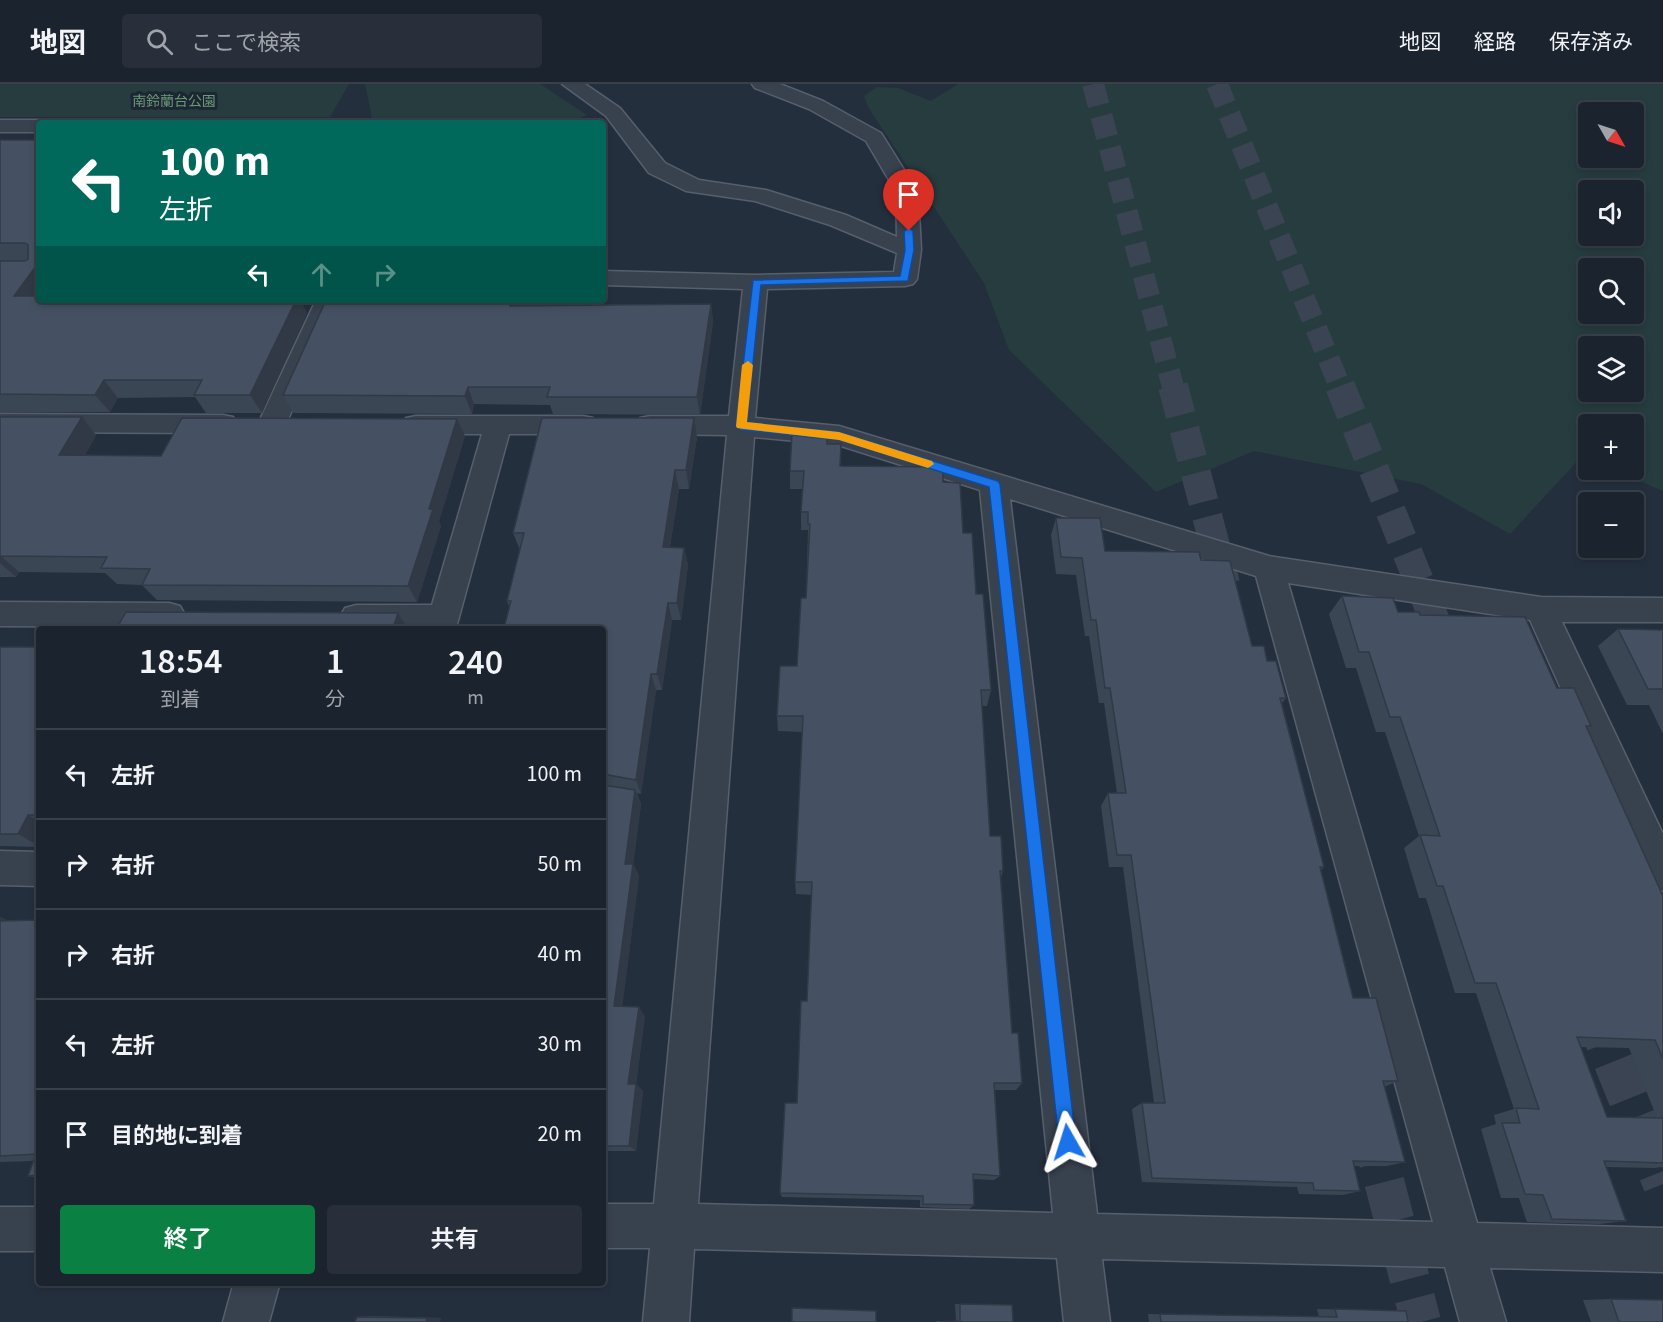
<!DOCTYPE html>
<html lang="ja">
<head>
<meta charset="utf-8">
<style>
  :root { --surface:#1b232e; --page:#282f3a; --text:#f1f3f6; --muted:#a0a4aa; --line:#39404a; --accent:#0b8043 }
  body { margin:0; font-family:"Source Sans 3","Noto Sans JP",sans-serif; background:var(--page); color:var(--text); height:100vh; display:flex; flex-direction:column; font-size:22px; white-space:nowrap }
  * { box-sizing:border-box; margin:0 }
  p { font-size:20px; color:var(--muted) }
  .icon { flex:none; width:33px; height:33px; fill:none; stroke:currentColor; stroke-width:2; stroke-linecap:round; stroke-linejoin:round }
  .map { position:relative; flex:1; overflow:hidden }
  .panel { position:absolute; left:36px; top:542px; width:570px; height:660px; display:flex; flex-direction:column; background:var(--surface); border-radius:6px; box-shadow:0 3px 9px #0003,0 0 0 2px var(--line) }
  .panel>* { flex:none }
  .top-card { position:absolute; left:36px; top:36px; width:570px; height:183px; border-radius:6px; box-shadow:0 3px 9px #0003,0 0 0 2px var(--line); background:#00695c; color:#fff; overflow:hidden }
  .needle { width:39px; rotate:129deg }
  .tools { position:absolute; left:1578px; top:18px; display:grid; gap:12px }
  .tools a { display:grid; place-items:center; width:66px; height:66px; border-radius:6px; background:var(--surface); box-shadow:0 3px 9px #0003,0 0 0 2px var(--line); font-size:30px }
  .pin { position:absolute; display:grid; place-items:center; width:51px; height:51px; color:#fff; margin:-62px -26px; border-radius:50% 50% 50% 0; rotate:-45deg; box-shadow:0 0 6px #0007 }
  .pin .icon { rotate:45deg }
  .me { position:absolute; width:66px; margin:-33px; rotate:354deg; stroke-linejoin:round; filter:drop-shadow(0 0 4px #0008) }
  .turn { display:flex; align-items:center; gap:21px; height:126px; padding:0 24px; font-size:27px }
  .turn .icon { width:78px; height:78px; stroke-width:2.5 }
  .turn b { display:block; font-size:42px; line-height:51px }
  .lanes { display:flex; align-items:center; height:57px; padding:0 24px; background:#0003; justify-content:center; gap:30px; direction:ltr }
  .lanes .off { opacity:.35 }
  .eta { display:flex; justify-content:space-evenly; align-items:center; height:102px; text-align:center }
  .eta b { font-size:36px; font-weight:600; line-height:42px }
  .primary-button { display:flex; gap:12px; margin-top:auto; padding:12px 24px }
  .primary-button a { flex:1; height:69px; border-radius:6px; background:var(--accent); color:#fff; font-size:24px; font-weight:600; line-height:69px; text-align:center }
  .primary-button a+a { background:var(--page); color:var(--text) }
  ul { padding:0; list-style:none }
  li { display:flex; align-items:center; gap:18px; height:90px; padding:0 24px; border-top:2px solid var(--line) }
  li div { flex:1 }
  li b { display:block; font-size:22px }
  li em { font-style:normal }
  header { display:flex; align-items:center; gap:36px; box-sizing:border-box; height:84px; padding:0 30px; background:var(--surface); border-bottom:2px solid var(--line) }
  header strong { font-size:28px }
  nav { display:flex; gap:33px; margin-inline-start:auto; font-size:21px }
  .search { width:420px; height:54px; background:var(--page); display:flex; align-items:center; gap:15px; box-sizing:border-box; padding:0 21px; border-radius:6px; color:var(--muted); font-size:22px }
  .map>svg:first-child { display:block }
  .green { fill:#263c3f; fill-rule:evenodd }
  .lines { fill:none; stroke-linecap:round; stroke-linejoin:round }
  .highway-tunnel-far2 { stroke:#3a4453; stroke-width:22; stroke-dasharray:22 11; stroke-linecap:butt }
  .highway-tunnel-far1 { stroke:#3a4453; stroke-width:30; stroke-dasharray:30 15; stroke-linecap:butt }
  .highway-tunnel { stroke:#3a4453; stroke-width:40; stroke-dasharray:40 20; stroke-linecap:butt }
  .minor-casing { stroke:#565f6c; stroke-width:3 }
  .minor { fill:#38414e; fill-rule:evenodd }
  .wall { fill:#3b4654; fill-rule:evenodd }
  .shaded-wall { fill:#303945 }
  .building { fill:#455162; stroke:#303945; stroke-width:1.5 }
  .route { fill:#1a73e8; stroke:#114b97; stroke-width:1.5 }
  .slow { fill:#f59e0b }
  .labels { text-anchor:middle; stroke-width:6; stroke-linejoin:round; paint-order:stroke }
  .far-park-label { font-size:14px; fill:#6b9a76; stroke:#1d2633 }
</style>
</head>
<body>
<header>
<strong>地図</strong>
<div class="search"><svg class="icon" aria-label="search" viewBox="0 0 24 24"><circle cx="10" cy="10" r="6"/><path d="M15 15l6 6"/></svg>ここで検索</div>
<nav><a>地図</a><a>経路</a><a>保存済み</a></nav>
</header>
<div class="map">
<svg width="1663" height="1238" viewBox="0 0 1663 1238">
  <rect width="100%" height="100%" fill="#242f3e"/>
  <!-- green -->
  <g class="green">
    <path d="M0,0H349L330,33H0Z"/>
    <path d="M365,0H540L587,31L568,39H373Z"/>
    <path d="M958,0H1663V407L1613,386H1634V340H1588V375L1582,372L1510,450L1421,400L1254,367L1156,408L1009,266L984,199L868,23L864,12L877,3L898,4L931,17ZM1588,28H1634V74H1588ZM1588,106H1634V152H1588ZM1588,184H1634V230H1588ZM1588,262H1634V308H1588Z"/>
  </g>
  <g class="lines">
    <!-- highway-tunnel-far2 -->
    <g class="highway-tunnel-far2">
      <path d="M1093,0L1173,303"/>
      <path d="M1217,0L1340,303"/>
    </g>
    <!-- highway-tunnel-far1 -->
    <g class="highway-tunnel-far1">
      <path d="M1173,302L1225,500"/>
      <path d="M1340,302L1450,574"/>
    </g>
    <!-- highway-tunnel -->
    <g class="highway-tunnel">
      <path d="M1591,922L1663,1100"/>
      <path d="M1369,1040L1421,1238"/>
    </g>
    <!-- minor casing -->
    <g class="minor-casing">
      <g id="minor">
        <path d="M562,0H585L620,24L665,79L699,96L766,106L846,131L897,153L896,108L866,57L809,25L755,4L752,0H780L823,17L881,49L918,108L921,166L917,195L913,200L905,202L767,205L755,334L839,342L1269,472L1541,513L1663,514V538H1562L1663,750V807L1650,802L1530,536L1288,499L1477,1139L1663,1144V1188L1490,1184L1506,1238H1460L1445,1183L1102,1175L1110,1238H1064L1057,1174L694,1165L689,1238H643L650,1164H603V1120H654L727,351L650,350L640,348L636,341L640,334L650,332H729L743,205L603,201V187L756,191L894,188L897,169L830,141L755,117L686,107L649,89L606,32ZM754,353L838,361L980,406L1053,1129L698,1120ZM1010,415L1256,492L1433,1138L1097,1130Z"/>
        <path d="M0,36H39L47,39H39V48H0Z"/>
        <path d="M316,216H340L286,340L282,347L272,349L262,347L258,340Z"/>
        <path d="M0,330L223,331L233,333L237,340L233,347L223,349L0,348Z"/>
        <path d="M416,332H583L593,334L597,341L593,348L583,350H509L456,544H353L345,542L340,533L345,524L356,521H432L482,350H416L406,348L402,341L406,334Z"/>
        <path d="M0,518L169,519L180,522L185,531L180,540L169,543L0,542Z"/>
        <path d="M0,767L39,768V802L0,801Z"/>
        <rect x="0" y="1123" width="39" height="44"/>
        <path d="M234,1198H280L269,1238H223Z"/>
      </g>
    </g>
    <!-- minor -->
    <use href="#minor" class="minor"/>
  </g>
  <!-- wall -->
  <g class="wall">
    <path d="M0,56H39V216H77L79,219L171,220L173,216H300L307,229L262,329H206L195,313L118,314L110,328H0V177H26H0Z"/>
    <path d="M326,216H515L517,221L711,220L713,238L700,331L553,330L550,321L474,320L472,330L293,329L283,311Z"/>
    <path d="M0,333H82L96,351L85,371L161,372L465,352L439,437L441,442L417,518L157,516L142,501L117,500L105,489L19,488L16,493H0Z"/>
    <path d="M694,334L697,353L689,405H679L670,463L684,464L688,481L681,536H672L662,606H656L641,710L637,709L641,720L633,780L639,792L622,923L645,932L636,1000L643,1007L636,1067H603V544L509,522L507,517L520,466L513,449Z"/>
    <path d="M827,360L840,382L943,398L963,449L976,510L991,606L987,622H982L990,752L1003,787L1001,793L1012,949L1022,999L1016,1006H995L1000,1092L994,1096L973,1095L974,1121L969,1125L920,1123V1116L782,1113L780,1109L797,1019L807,917L812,811L796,810L795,798L802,648L778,647L777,632L797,582L806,514L808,446H801V428L802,405H790V387Z"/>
    <path d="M1056,434L1105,467L1201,476L1252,562L1267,577L1286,614L1282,619L1324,783L1321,786L1353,914L1398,997L1384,1003L1405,1078L1387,1082H1354L1360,1107L1343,1111L1299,1110L1297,1103L1142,1098L1132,1025L1142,1019H1154L1123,783H1109L1101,722L1108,709H1117L1104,619H1099L1089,552H1085L1076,491L1056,490L1051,451Z"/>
    <path d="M1342,512L1398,528L1420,531L1557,604L1591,642L1587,645L1663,812V1083L1654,1084L1606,1083L1626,1137L1599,1140L1527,1138L1519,1114H1501L1481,1045L1496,1040L1494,1031L1514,1025L1476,909H1455L1426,814H1419L1404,764L1419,752L1385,648H1376L1356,584H1346L1329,530ZM1580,963L1629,964L1657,1034L1607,1033Z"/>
    <path d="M1618,545L1663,546V650L1649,621H1627L1598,562Z"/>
    <path d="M0,563H39V763L0,762Z"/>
    <path d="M0,833L9,837L39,836V1094L28,1092L34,1077L0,1078Z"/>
    <path d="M1611,1215L1663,1238H1591L1583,1216Z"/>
    <path d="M955,1220L1012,1221L1013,1238H936V1237H956Z"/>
    <path d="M1317,1225L1406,1227L1408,1238H1149L1148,1230L1319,1233Z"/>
    <path d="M373,1232L441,1234L440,1238L357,1233Z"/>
  </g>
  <!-- shaded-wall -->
  <g class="shaded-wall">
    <path d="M39,178V215L14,212Z"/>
    <path d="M71,216H77L87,229L69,219Z"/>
    <path d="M296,216H300L307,229L262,329L250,311Z"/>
    <path d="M512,216H515L519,228L510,222Z"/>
    <path d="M711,220L713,238L700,331L697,313Z"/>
    <path d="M104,296L118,314L110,328L95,311Z"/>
    <path d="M468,303L474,320L472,330L465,312Z"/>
    <path d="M82,333L96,351L75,388L59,371Z"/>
    <path d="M694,334L697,353L689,405L686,386Z"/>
    <path d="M457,335L465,352L439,437L441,442L417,518L408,502L429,425Z"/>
    <path d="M675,386L679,405L667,481L663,463Z"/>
    <path d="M684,464L688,481L681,536L677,519Z"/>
    <path d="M1,472L19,488L16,493L0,479V473Z"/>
    <path d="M668,519L672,536L662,606L657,590Z"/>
    <path d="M398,529L407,544H393Z"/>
    <path d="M651,590L656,606L641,710L636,696Z"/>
    <path d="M635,706L641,720L631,792L625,780Z"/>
    <path d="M28,731L39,738V762L18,750Z"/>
    <path d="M633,780L639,792L621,932L614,922Z"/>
    <path d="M0,833L16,840L0,843Z"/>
    <path d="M639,923L645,932L635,1007L628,1000Z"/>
    <path d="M636,1000L643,1007L636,1067L629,1062Z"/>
    <path d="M427,1234H441L440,1238H426Z"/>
  </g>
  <!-- building -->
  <g class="building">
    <path d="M0,56H39V178L14,212H39V216H71L69,219L171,220L173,216H296L250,311H194L202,296H104L95,311L0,310V177H25L28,175V161L25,159H0Z"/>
    <path d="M326,216H512L510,222L711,220L697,313H547L550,303H468L465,312L283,311Z"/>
    <path d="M0,333H82L59,371L161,372L182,334L457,335L429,425H433L408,502L142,501L150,485L101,484L107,473L1,472L0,473Z"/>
    <path d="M542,334H694L686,386H675L663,463L684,464L677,519H668L657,590H651L636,696L603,690V544H504L511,517H507L524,449H513Z"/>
    <path d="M792,348L827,349V360H841L840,382L943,383V398L960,399L963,449H972L976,510H983L991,606H981L990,752H1001L1003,787H1000L1012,949H1018L1022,999H994L1000,1092L973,1090L974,1121L923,1120V1112L780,1109L785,1019H797L801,917H807L812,798H795L803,632H777L780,582H797L801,514H806L810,440H808V428H801L804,387H790Z"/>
    <path d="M1056,434H1100L1105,467L1199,468L1201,476L1230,477L1252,562H1264L1267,577H1276L1286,614H1280L1324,783H1320L1353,914H1376L1398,997H1383L1405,1078L1353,1077L1360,1107L1314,1106L1313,1099L1152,1094L1142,1019H1165L1131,771H1117L1108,709H1126L1110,604H1105L1096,536H1091L1082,474L1061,473Z"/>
    <path d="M1342,512L1393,514L1398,528H1419L1420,531L1525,533L1557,604H1574L1591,642H1586L1663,812V975L1655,956L1577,953L1607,1033L1663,1034V1079L1604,1077L1626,1137L1552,1135L1543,1111L1525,1110L1502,1039H1520L1516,1024L1539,1025L1496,899H1475L1443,802H1437L1420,751L1440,752L1400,633H1390L1369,568H1359Z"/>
    <path d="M126,528L398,529L393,544H117Z"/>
    <path d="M1618,545L1663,546V605H1648Z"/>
    <path d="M0,563H39V731H28L18,750H0Z"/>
    <path d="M603,701L635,706L625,780H633L614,922L639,923L628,1000H636L629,1062H603Z"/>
    <path d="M39,836V1091L28,1092L36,1070L0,1072V837Z"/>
    <path d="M1611,1215L1663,1216V1238H1619Z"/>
    <path d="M960,1220L1012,1221L1013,1238H940L960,1237Z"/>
    <path d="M792,1224L876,1227V1238H792Z"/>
    <path d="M1335,1225L1406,1227L1408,1238H1161L1160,1230L1337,1233Z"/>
    <path d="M357,1233L427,1234L426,1238H355Z"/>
  </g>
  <!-- route -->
  <path class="route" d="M909,144L913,147L914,166L908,197L761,201L747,338L839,348L998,397L1000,400L1076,1058L1074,1064L1068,1067L1061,1064L1059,1058L989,403L839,356L741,346L736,342L753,196L900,192L905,166L904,147Z"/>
  <!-- slow -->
  <path class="slow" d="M748,277L753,281L747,338L839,348L932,377L934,380L928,384L839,356L737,344L736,342L742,281Z"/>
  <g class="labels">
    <!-- far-park labels -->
    <g class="far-park-label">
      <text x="174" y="22">南鈴蘭台公園</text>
    </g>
  </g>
</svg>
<div class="tools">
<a><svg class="needle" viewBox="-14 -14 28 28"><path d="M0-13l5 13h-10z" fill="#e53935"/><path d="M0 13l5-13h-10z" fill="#a0a4aa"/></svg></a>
<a><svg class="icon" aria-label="sound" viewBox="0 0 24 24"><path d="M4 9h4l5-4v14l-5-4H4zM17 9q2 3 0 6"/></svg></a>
<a><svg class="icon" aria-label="search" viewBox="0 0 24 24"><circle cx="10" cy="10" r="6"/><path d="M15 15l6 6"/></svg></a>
<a><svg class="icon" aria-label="layers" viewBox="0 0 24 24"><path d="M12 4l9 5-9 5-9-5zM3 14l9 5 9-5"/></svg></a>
<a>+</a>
<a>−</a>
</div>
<div class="pin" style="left:909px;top:147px;background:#d93025"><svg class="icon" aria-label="arrive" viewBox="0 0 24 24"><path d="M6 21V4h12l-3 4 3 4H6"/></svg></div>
<svg class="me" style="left:1068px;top:1058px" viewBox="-20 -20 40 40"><path d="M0-17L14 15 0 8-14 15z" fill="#1a73e8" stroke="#fff" stroke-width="4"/></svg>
<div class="top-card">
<div class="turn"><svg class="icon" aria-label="left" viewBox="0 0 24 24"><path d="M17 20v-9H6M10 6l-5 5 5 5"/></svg><div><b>100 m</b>左折</div></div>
<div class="lanes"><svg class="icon" aria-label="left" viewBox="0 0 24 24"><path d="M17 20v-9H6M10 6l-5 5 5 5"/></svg><svg class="icon off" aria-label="ahead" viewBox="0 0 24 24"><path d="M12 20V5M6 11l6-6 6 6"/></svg><svg class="icon off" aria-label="right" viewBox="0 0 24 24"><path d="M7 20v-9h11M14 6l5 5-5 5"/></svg></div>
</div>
<section class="panel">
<div class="eta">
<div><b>18:54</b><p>到着</p></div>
<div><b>1</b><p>分</p></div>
<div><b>240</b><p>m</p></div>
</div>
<ul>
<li><svg class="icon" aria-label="left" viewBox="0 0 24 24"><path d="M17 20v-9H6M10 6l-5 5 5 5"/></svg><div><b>左折</b></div><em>100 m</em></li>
<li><svg class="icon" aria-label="right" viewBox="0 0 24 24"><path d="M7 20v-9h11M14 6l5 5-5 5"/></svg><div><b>右折</b></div><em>50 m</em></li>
<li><svg class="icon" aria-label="right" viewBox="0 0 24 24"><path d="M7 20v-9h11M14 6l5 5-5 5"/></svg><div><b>右折</b></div><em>40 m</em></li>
<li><svg class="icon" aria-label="left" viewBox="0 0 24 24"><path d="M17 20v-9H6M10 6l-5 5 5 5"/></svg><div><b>左折</b></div><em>30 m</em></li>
<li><svg class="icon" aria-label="arrive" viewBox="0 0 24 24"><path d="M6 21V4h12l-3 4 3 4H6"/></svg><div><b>目的地に到着</b></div><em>20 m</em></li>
</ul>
<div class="primary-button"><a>終了</a><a>共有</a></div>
</section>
</div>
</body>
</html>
